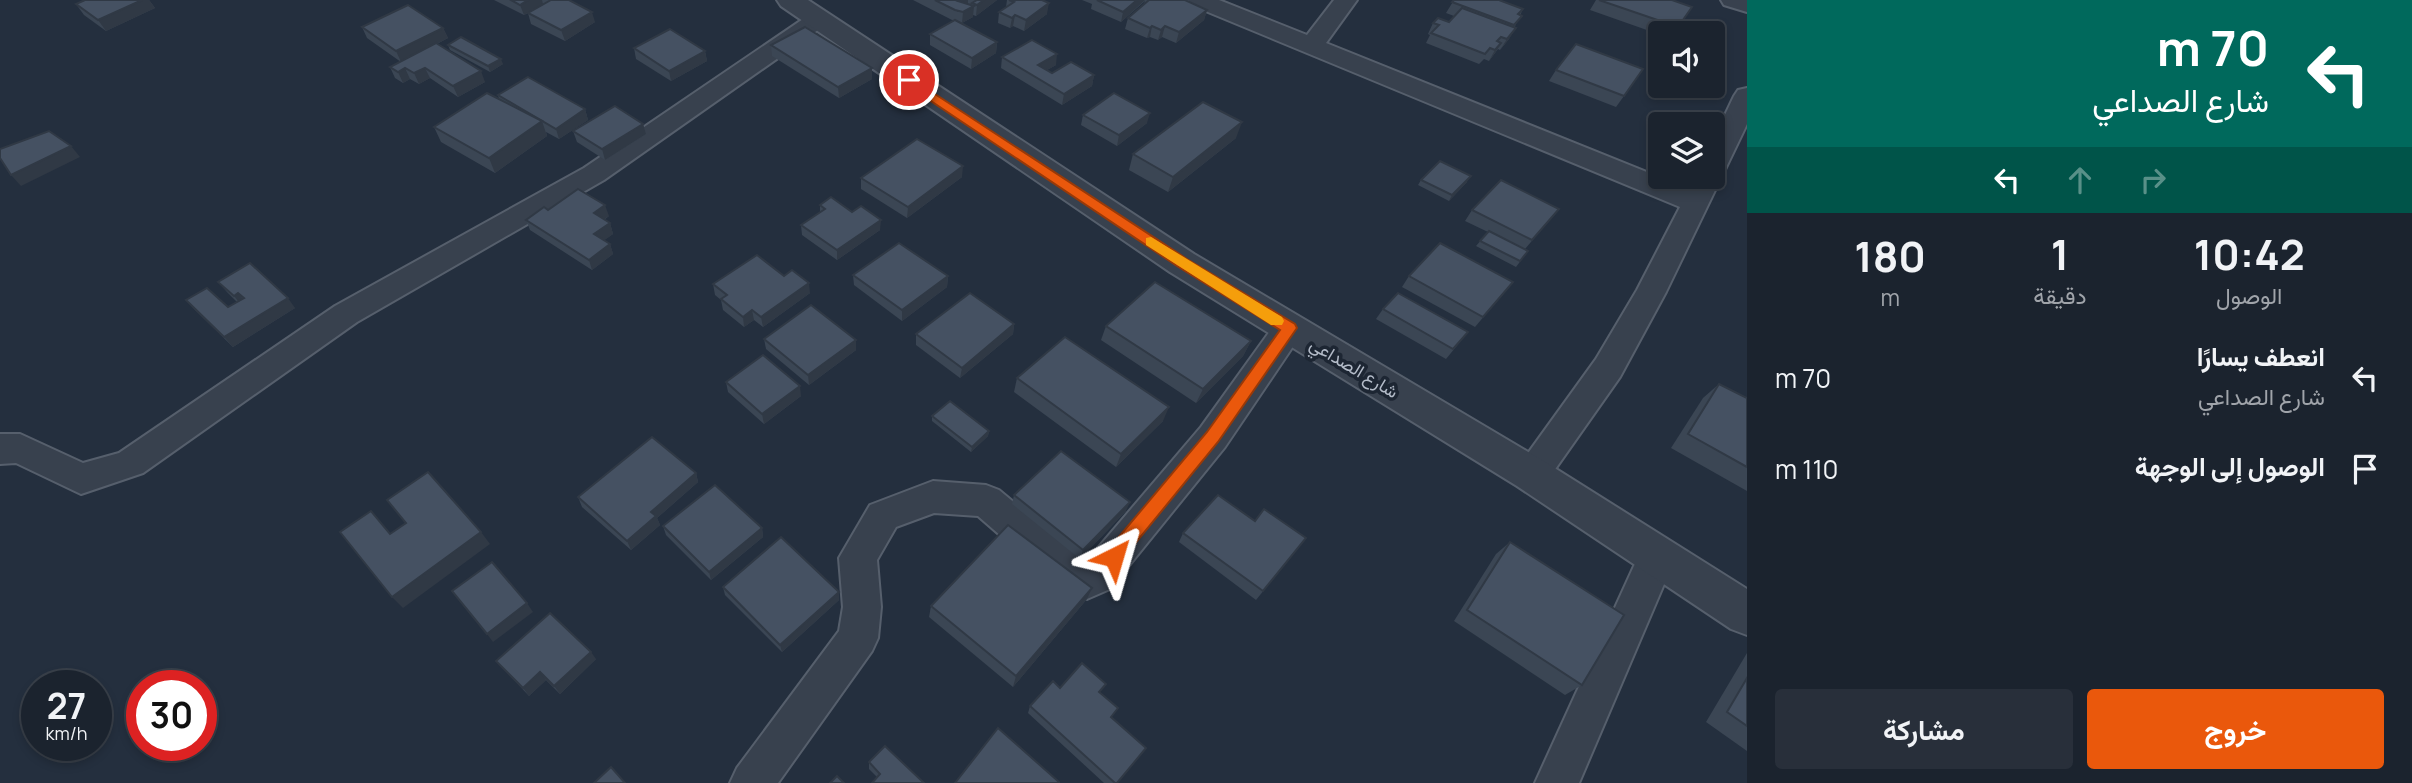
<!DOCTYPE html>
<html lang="ar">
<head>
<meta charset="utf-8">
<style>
  :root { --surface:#1b232e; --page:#282f3a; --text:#f1f3f6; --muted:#a0a4aa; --line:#39404a; --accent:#ea580c }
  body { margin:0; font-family:Manrope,Vazirmatn,sans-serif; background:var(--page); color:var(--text); direction:rtl; height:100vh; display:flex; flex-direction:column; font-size:26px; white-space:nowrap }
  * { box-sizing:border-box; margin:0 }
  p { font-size:23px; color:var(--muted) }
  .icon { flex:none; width:38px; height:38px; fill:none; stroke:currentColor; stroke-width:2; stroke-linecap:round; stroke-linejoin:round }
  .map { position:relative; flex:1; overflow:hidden; direction:ltr }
  .details { display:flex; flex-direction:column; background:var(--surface); width:665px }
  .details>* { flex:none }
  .top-card { background:#00695c; color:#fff; overflow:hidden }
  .fabs { position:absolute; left:1648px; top:21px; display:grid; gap:14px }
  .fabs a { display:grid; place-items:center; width:77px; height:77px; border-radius:7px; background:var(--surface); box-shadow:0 4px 10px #0003,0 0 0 2px var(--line); font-size:35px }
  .speed { position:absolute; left:21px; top:670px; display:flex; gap:14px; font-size:35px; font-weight:700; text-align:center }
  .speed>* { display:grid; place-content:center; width:91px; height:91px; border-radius:50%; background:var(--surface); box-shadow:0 4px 10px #0003,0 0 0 2px var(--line); line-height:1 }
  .speed small { font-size:18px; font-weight:400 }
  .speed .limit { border:10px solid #d22; background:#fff; color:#111 }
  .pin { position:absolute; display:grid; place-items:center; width:60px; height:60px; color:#fff; margin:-30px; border:4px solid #fff; border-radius:50%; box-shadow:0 2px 7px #0007 }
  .me { position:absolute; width:77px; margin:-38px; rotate:40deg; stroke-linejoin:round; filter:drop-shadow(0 0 5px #0008) }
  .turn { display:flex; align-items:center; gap:24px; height:147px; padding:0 28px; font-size:32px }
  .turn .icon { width:91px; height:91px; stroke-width:2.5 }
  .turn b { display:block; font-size:49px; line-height:60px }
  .lanes { display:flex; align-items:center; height:66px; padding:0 28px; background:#0003; justify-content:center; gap:35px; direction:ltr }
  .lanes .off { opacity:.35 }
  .eta { display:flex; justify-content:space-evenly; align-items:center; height:119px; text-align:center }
  .eta b { font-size:42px; font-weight:700; line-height:49px }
  .cta { display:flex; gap:14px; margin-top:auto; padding:14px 28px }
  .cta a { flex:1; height:80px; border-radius:7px; background:var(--accent); color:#fff; font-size:28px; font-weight:700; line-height:80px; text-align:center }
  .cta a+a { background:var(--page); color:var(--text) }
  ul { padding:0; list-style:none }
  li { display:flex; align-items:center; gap:21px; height:91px; padding:0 28px }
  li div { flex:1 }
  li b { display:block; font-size:26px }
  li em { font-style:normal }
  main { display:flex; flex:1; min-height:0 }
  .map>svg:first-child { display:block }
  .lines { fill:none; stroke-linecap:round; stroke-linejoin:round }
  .minor-casing { stroke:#565f6c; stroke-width:4 }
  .tertiary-casing { stroke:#565f6c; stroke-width:4 }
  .minor { fill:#38414e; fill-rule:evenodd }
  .tertiary { fill:#38414e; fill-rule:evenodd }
  .wall { fill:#3b4654 }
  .shaded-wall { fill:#303945 }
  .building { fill:#455162; stroke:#303945; stroke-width:2 }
  .route { fill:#ea580c; stroke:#983908; stroke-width:2 }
  .slow { fill:#f59e0b }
  .labels { text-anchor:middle; stroke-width:7; stroke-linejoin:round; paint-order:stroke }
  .street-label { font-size:18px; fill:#b4bcc9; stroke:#1d2633 }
</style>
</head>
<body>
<main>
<section class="details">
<div class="top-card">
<div class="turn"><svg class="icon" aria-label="left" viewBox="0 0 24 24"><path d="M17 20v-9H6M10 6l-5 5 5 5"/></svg><div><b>70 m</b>شارع الصداعي</div></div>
<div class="lanes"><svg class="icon" aria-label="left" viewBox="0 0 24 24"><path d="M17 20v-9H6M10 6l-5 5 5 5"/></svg><svg class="icon off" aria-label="ahead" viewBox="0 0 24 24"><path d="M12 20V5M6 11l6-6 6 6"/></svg><svg class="icon off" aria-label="right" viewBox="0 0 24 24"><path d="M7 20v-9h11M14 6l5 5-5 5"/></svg></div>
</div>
<div class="eta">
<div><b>10:42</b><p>الوصول</p></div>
<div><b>1</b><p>دقيقة</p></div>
<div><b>180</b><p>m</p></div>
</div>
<ul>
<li><svg class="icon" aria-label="left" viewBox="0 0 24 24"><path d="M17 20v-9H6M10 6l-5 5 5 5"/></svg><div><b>انعطف يسارًا</b><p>شارع الصداعي</p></div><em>70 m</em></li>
<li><svg class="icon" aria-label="arrive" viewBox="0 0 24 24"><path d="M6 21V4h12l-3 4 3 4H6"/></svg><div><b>الوصول إلى الوجهة</b></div><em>110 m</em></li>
</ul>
<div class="cta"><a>خروج</a><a>مشاركة</a></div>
</section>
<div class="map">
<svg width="1747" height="783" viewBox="0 0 1747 783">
  <rect width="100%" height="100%" fill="#242f3e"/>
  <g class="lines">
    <!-- minor casing -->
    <g class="minor-casing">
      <g id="minor">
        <path d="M1188,0H1219L1307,35L1334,0H1357L1326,43L1689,189L1695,177H1713V140L1734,96L1738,90L1747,88V124L1666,292L1620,377L1544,485L1531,489L1518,485L1513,474L1596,359L1637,290L1680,207L1191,5Z"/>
        <path d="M1721,0H1747V12L1724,5Z"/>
        <path d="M817,13L825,15L829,20L825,25L604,180L357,322L143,473L81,494L16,463L0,464V434H20L83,463L119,453L335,306L584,168L809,15Z"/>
        <path d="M1289,316L1300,320L1305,328L1300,336L1225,447L1110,589L1087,599L1063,590L978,516L934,513L896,527L877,560L881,607L878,638L872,651L778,783H730L737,768L839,631L843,607L839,558L870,505L933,481L986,485L999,490L1086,562L1201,427L1278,320Z"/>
        <path d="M1657,539L1670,544L1676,556L1579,783H1535L1644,544Z"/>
      </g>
    </g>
    <!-- tertiary casing -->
    <g class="tertiary-casing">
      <path id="tertiary" d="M777,0H808L1194,254L1545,462L1747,589V635L1731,629L1517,486L1170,272L781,6Z"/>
    </g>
    <!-- minor -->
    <use href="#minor" class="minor"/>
    <!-- tertiary -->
    <use href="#tertiary" class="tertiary"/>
  </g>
  <!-- wall -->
  <g class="wall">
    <path d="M85,0H149L155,8L106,31L84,15L76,4Z"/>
    <path d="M494,0H569L595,22L565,41L531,24L528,13L524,15Z"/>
    <path d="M913,0H997L976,16L973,15V17L962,23L997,42L996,53L971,69L930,45V34L954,21Z"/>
    <path d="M1007,0H1042L1047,14L1024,31L1013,26L1010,28L998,23L999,12L1006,7Z"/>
    <path d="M1082,0H1185L1207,10L1204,20L1176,43L1162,37L1158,40L1150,37L1147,38L1125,29L1128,18L1144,4L1145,1L1121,22L1091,9L1092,4Z"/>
    <path d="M1454,0H1502L1501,1L1523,9L1509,39L1500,50L1498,49L1489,61L1484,59L1479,64L1426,43L1430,35L1428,34L1433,23L1449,22L1454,16L1446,13Z"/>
    <path d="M1596,0H1672L1692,7L1673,33H1661V35L1590,10Z"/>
    <path d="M362,27L443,28L448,38L437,44L485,82L458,97L430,78L419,84L410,79L403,83L395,78L390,67L401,62L367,38Z"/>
    <path d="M448,45L503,64L490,72L450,50Z"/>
    <path d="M771,45L872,68V79L839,98L772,56Z"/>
    <path d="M634,48L705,51L707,61L671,81L636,59Z"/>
    <path d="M1002,57L1056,65L1047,70L1052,73L1094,75L1092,86L1062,105L1001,68Z"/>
    <path d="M1556,70L1624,96L1616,107L1549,81Z"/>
    <path d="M498,95L585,109L588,120L559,139L546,132L547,136L495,173L441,142L434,127L499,99Z"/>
    <path d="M1083,115L1147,123L1117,146L1081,125Z"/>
    <path d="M643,124L646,134L605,160L577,142L573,131Z"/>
    <path d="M1236,138L1168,192L1129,170L1133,154Z"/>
    <path d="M962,177L907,218L861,189V178Z"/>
    <path d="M1421,180L1467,182L1449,201L1418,185Z"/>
    <path d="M820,205L880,230L837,260L802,235L801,225L820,212Z"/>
    <path d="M1559,209L1525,249L1528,251L1516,267L1476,246L1488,232L1465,221L1472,210Z"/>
    <path d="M548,210L609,216L604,220L610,223L613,234L604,240L610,244L613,254L592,270L530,230L526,220Z"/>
    <path d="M853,275L948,276L947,287L902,321L854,285Z"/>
    <path d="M784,276L810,293L763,327L754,320L744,327L723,310L721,300L715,295L713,284Z"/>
    <path d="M1409,276L1513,282L1475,327L1402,287Z"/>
    <path d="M218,282L295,308L233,347L195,310L186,300L228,307L237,302L227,292Z"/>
    <path d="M1383,309L1460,342L1446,359L1376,319Z"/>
    <path d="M1014,324L1013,334L960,378L916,345V334Z"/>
    <path d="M1106,326L1251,341L1243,356L1196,403L1101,340Z"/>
    <path d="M764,339L856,350L809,385L766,349Z"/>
    <path d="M1017,378L1163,421L1116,467L1014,392Z"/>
    <path d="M726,382L801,396L764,424L728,392Z"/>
    <path d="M1719,384L1747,398V491L1671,448L1703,398Z"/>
    <path d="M932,416L989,431L988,436L971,452L932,421Z"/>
    <path d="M696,473L698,482L657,518L660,525L631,550L582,507L578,497Z"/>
    <path d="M1014,495L1126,511L1080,559L1012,504Z"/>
    <path d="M1255,521L1306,538L1256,600L1179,542L1183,533Z"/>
    <path d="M663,526L762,528L763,537L711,580L666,535Z"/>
    <path d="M1510,542L1582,685L1565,695L1454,621L1496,554Z"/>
    <path d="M723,587L839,592V600L782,652L725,595Z"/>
    <path d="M1087,599L1013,687L929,617L931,606Z"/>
    <path d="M1747,653V751L1706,722Z"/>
    <path d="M596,659L560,694L546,680L529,696L496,661Z"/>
    <path d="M1060,688L1101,693L1112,718L1118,783H1104L1028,713L1030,706Z"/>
    <path d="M869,762L924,783L877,777L869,769Z"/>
  </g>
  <!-- shaded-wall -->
  <g class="shaded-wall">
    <path d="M142,0H149L155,8L106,31L98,20Z"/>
    <path d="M528,0H542L543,4L524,15L520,5Z"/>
    <path d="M960,0H968V5L957,12L958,1Z"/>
    <path d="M984,0H997L976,16L977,5Z"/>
    <path d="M1137,0H1145L1121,22L1123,12Z"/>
    <path d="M1049,3L1047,14L1024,31L1026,20Z"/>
    <path d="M974,6L973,17L962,23L963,12Z"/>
    <path d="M1207,10L1204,20L1176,43L1179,32Z"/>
    <path d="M592,12L595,22L565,41L561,30Z"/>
    <path d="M1015,15L1013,26L1010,28L1012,18Z"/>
    <path d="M1152,26L1150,37L1147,38L1150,28Z"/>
    <path d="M1165,26L1162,37L1158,40L1161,30Z"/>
    <path d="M443,28L448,38L401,62L396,51Z"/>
    <path d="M1516,28L1509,39L1500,50L1507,39Z"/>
    <path d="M997,42L996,53L971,69L972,58Z"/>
    <path d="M1501,43L1495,53L1489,61L1495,50Z"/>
    <path d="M705,51L707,61L671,81L669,71Z"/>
    <path d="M1057,54L1056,65L1037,76L1038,65Z"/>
    <path d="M501,59L503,64L490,72L488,66Z"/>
    <path d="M405,68L410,79L403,83L398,72Z"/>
    <path d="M425,68L430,78L419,84L414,73Z"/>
    <path d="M872,68V79L839,98L838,87Z"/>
    <path d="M481,71L485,82L458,97L453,86Z"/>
    <path d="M1094,75L1092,86L1062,105L1064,94Z"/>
    <path d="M585,109L588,120L559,139L556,129Z"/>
    <path d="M1150,113L1147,123L1117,146L1119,135Z"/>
    <path d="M542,121L547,136L495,173L489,158Z"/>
    <path d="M1242,122L1236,138L1168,192L1173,177Z"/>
    <path d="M643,124L646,134L605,160L602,149Z"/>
    <path d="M71,146L80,157L21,186L11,175Z"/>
    <path d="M963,166L962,177L907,218L908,207Z"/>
    <path d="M1471,176L1467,182L1449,201L1452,195Z"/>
    <path d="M605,205L609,216L597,224L594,213Z"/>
    <path d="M881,220L880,230L837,260V250Z"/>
    <path d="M610,223L613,234L598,245L594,234Z"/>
    <path d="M610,244L613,254L592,270L589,260Z"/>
    <path d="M948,276L947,287L902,321V310Z"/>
    <path d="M809,283L810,293L763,327L761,317Z"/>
    <path d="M238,293L247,304L242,306L234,296Z"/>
    <path d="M288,298L295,308L233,347L224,337Z"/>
    <path d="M752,310L754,320L744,327L743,317Z"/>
    <path d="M1014,324L1013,334L960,378L962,368Z"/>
    <path d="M856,340V350L809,385L808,375Z"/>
    <path d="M1251,341L1243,356L1196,403L1203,389Z"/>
    <path d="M800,386L801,396L764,424L762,414Z"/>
    <path d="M1169,407L1163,421L1116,467L1121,454Z"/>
    <path d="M989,431L988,436L971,452L972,447Z"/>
    <path d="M696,473L698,482L657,518L660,525L631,550L627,541L651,512Z"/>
    <path d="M1130,502L1126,511L1080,559L1083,550Z"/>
    <path d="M762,528L763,537L711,580L709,572Z"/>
    <path d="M481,532L490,544L403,608L392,597Z"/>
    <path d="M1092,588L1087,599L1013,687L1016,676Z"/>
    <path d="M839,592V600L782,652L780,645Z"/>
    <path d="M527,603L533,612L493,642L487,634Z"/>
    <path d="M591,652L596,659L560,694L554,686Z"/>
    <path d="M540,672L546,680L529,696L523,688Z"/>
  </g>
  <!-- building -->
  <g class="building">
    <path d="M85,0H142L98,20L76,4Z"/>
    <path d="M511,0H528L520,5Z"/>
    <path d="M551,0H569L592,12L561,30L528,13Z"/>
    <path d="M935,0H960L958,1L974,6L963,12L955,10Z"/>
    <path d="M977,0H984L977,5L972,3Z"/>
    <path d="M1009,0H1042L1049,3L1026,20L1015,15L1012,18L999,12L1014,2Z"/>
    <path d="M1097,0H1137L1123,12Z"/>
    <path d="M1149,0H1185L1207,10L1179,32L1165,26L1161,30L1152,26L1150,28L1128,18Z"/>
    <path d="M1454,0H1499L1523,9L1518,14L1522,16L1514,25L1452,2Z"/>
    <path d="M1599,0H1672L1692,7L1678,27Z"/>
    <path d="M408,5L443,28L396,51L362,27Z"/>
    <path d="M1462,8L1516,28L1507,39L1501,37L1497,41L1501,43L1495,50L1490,48L1485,54L1431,33L1439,25L1433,23L1438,18L1449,22Z"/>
    <path d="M955,20L997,42L972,58L930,34Z"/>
    <path d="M805,27L872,68L838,87L771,45Z"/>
    <path d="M670,29L705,51L669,71L634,48Z"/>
    <path d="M461,37L501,59L488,66L448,45Z"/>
    <path d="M1032,40L1057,54L1038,65L1052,73L1071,62L1094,75L1064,94L1002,57Z"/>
    <path d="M436,43L481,71L453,86L425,68L414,73L405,68L398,72L390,67Z"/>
    <path d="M1576,44L1643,69L1624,96L1556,70Z"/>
    <path d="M528,77L585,109L556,129L498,95Z"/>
    <path d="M487,93L542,121L489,158L434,127Z"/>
    <path d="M1114,93L1150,113L1119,135L1083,115Z"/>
    <path d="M1203,102L1242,122L1173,177L1133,154Z"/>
    <path d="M615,106L643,124L602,149L573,131Z"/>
    <path d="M49,131L71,146L11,175L0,158V149Z"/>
    <path d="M917,139L963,166L908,207L861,178Z"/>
    <path d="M1440,161L1471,176L1452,195L1421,180Z"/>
    <path d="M1501,180L1559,209L1532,240L1472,210Z"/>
    <path d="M578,189L605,205L594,213L610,223L594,234L610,244L589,260L526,220L544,207L548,210Z"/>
    <path d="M831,197L852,212L861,206L881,220L837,250L801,225L825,209L820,205Z"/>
    <path d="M1489,231L1528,251L1520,261L1480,241Z"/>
    <path d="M899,243L948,276L902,310L853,275Z"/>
    <path d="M1440,243L1513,282L1483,317L1409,276Z"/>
    <path d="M757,255L784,276L792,270L809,283L761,317L752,310L743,317L721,299L727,295L713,284Z"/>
    <path d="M250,263L288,298L224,337L186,300L207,288L228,307L244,298L238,293L234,296L218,282Z"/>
    <path d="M1155,282L1251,341L1203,389L1106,326Z"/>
    <path d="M970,293L1014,324L962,368L916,334Z"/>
    <path d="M1398,293L1468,332L1453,349L1383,309Z"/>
    <path d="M811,305L856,340L808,375L764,339Z"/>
    <path d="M1065,337L1169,407L1121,454L1017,378Z"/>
    <path d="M763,355L800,386L762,414L726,382Z"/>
    <path d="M1719,384L1747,398V467L1688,434Z"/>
    <path d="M950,401L989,431L972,447L932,416Z"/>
    <path d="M652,437L696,473L651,512L656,516L627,541L578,497Z"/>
    <path d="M1061,451L1130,502L1083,550L1014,495Z"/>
    <path d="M428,472L481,532L392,597L340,532L371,511L390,534L406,523L387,500Z"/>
    <path d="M715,485L762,528L709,572L663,526Z"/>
    <path d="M1218,495L1255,521L1264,509L1306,538L1263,591L1183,533Z"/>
    <path d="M1008,525L1092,588L1016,676L931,606Z"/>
    <path d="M781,537L839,592L780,645L723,587Z"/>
    <path d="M1510,542L1624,615L1582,685L1467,610Z"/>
    <path d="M492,562L527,603L487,634L452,591Z"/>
    <path d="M550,613L591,652L554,686L540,672L523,688L496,661Z"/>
    <path d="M1082,663L1106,684L1099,692L1118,708L1111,717L1146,748L1117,783H1115L1030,706L1053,681L1060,688Z"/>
    <path d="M1747,678V726L1727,712Z"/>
    <path d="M998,728L1059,782V783H955Z"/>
    <path d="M885,746L924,783H872L880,774L869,762Z"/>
    <path d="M611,767L625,783H594Z"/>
    <path d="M837,776L844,783H830Z"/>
  </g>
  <!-- route -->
  <path class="route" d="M909,77L1187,259L1295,324L1297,328L1218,442L1120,562L1114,565L1107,562L1105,557L1107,551L1207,432L1280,330L1177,266L904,83L903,80Z"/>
  <!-- slow -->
  <path class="slow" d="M1151,237L1282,317L1284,321L1282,325H1271L1146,245V238Z"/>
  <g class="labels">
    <!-- street labels -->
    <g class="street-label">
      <text transform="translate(1354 368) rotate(31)" y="6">شارع الصداعي</text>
    </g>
  </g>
</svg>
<div class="fabs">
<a><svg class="icon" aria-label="sound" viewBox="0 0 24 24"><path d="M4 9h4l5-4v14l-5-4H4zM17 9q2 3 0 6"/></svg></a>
<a><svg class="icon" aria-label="layers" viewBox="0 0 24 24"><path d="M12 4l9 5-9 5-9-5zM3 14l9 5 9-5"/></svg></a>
</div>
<div class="speed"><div>27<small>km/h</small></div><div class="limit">30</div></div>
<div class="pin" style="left:909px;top:80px;background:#d93025"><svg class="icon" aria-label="arrive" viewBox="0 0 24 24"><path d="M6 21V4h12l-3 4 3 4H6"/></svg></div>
<svg class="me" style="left:1114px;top:557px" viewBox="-20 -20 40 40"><path d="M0-17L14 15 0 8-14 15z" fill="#ea580c" stroke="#fff" stroke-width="4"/></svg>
</div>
</main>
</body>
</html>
